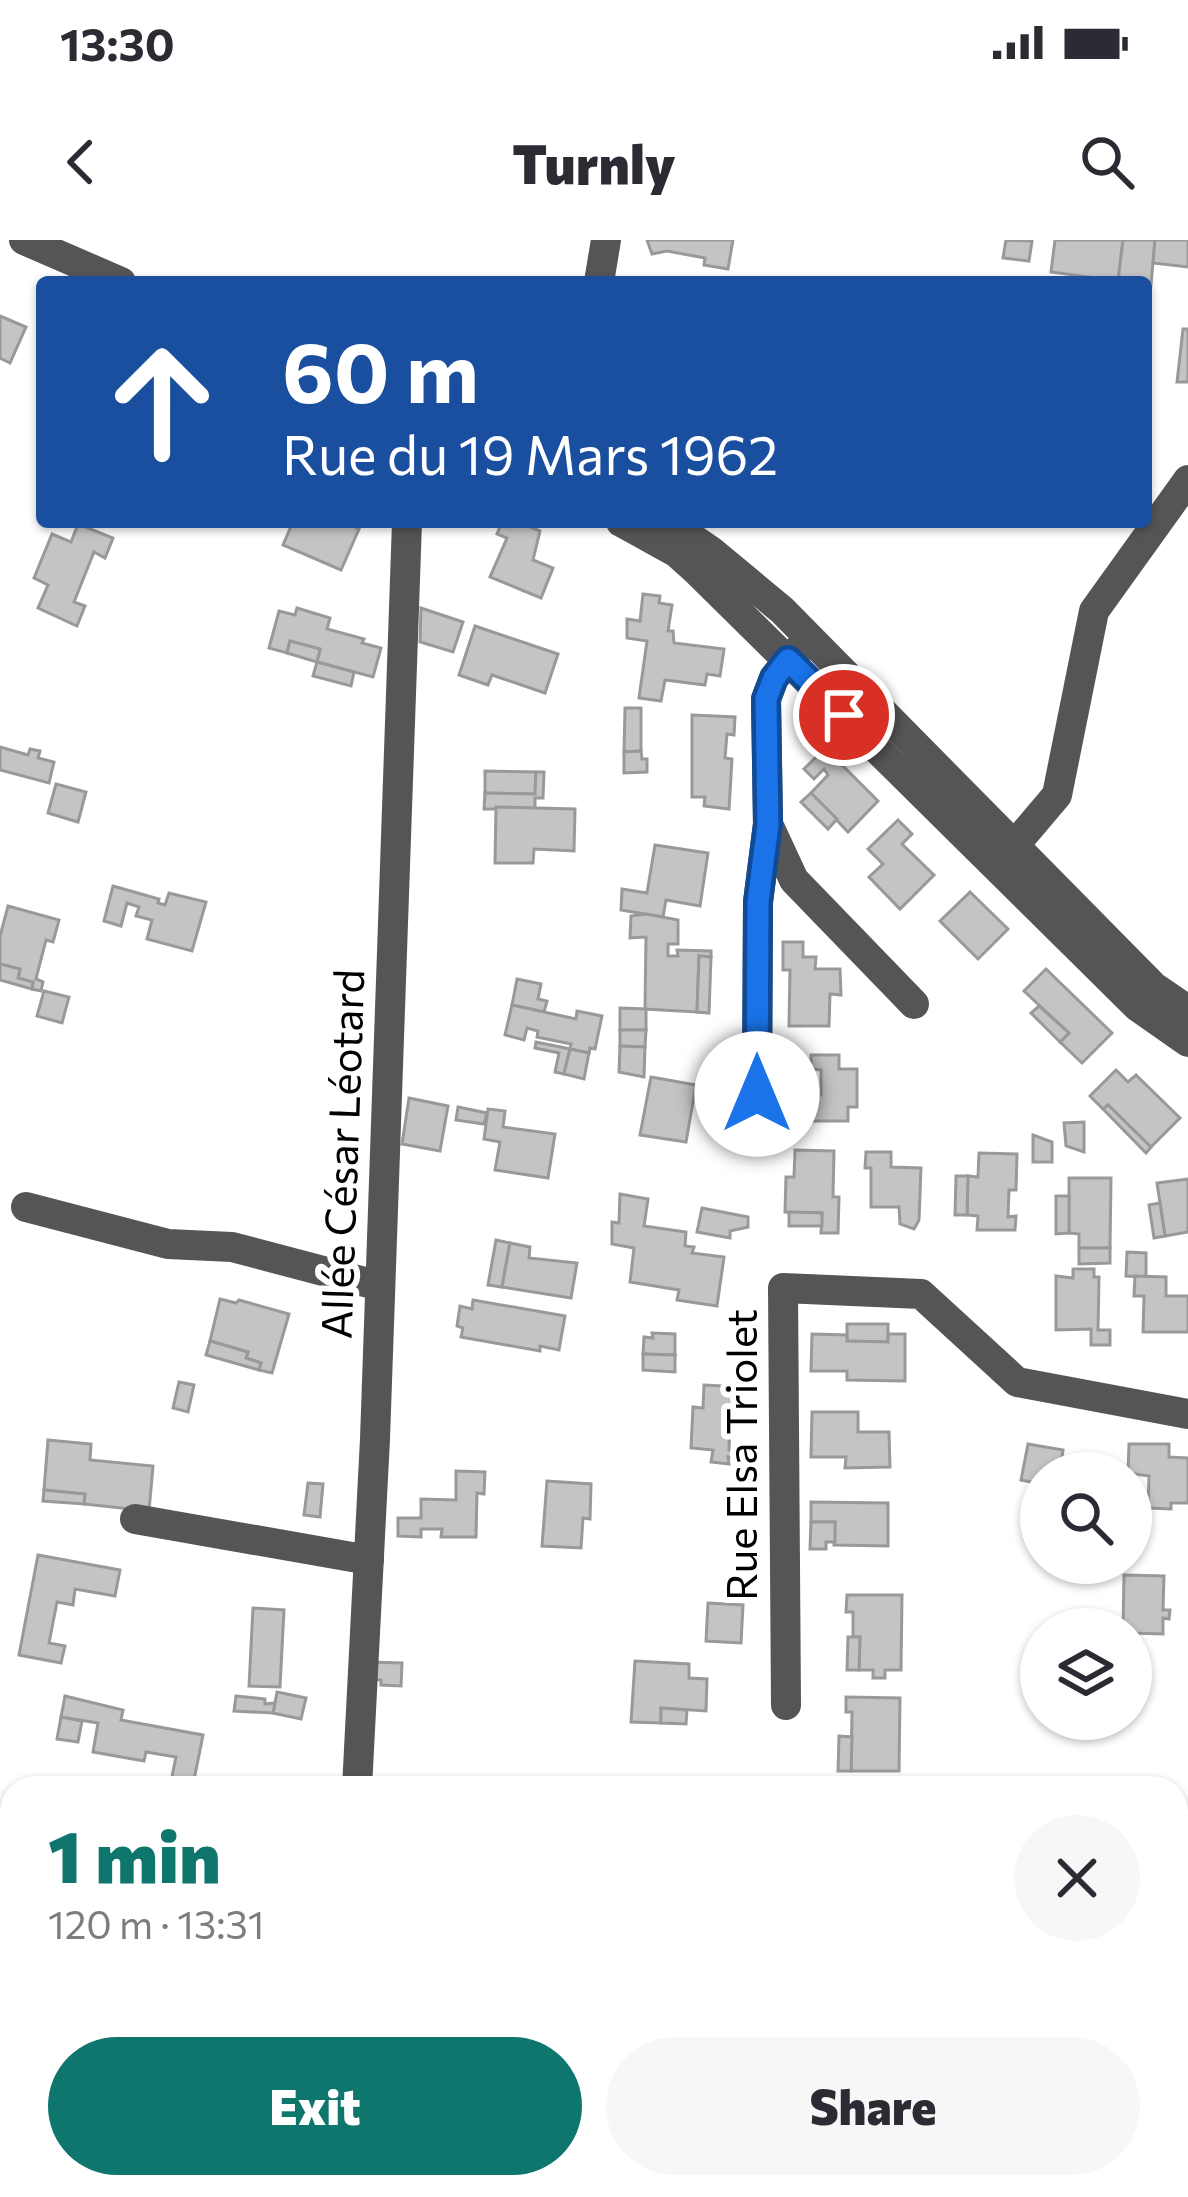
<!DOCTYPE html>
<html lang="en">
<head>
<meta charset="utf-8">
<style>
  :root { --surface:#fff; --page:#f7f7f7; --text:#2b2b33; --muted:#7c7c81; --accent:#0f766e }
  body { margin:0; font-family:Commissioner,sans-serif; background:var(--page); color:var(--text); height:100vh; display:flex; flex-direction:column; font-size:45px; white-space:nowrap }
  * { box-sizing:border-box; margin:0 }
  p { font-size:39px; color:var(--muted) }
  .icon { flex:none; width:66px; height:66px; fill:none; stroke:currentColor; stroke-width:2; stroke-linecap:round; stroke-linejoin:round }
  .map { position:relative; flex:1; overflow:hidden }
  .drawer { position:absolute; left:0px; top:1536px; width:1188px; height:423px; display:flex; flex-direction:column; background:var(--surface); border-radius:36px 36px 0 0; box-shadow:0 3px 9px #0004 }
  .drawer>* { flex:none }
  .top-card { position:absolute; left:36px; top:36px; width:1116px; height:252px; border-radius:12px; box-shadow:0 3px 9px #0004; background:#1a4fa0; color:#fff; overflow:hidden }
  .controls { position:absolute; left:1020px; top:1212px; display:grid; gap:24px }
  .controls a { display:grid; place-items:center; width:132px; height:132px; border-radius:50%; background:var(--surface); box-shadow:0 3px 9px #0004; font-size:60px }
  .pin { position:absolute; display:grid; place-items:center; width:102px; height:102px; color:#fff; margin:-51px; border:6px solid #fff; border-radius:50%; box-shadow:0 3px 12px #0007 }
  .me { position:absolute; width:132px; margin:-66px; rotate:0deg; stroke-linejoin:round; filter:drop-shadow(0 0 9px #0008) }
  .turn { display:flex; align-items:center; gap:42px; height:252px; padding:0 48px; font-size:54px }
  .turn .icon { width:156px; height:156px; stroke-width:2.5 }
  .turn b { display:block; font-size:84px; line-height:102px }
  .round { display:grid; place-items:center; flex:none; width:126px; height:126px; border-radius:63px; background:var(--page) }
  .overview { display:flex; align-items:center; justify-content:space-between; height:204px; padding:0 48px }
  h1 { font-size:72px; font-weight:800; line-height:90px; color:var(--accent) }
  .primary-button { display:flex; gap:24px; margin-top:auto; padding:24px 48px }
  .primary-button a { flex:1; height:138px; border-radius:72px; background:var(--accent); color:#fff; font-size:48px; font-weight:800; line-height:138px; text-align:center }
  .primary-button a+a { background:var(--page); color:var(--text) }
  .status { display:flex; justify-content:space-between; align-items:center; height:84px; padding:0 60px; background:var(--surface); direction:ltr }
  .status svg { height:33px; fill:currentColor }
  header { display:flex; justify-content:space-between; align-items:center; height:156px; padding:0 48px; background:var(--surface); font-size:54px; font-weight:800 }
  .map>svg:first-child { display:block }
  .building { fill:#c4c4c4; stroke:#999; stroke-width:3 }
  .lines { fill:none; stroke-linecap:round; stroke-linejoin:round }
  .minor { stroke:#555; stroke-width:30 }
  .route-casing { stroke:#114b97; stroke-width:30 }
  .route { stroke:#1a73e8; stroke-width:21 }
  .labels { text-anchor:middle; stroke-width:12; stroke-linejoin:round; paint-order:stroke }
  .street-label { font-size:42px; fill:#000; stroke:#fff }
</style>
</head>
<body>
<div class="status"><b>13:30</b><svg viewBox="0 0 49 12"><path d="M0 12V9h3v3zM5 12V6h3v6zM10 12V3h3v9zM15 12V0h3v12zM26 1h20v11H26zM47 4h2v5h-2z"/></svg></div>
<header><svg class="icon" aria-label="back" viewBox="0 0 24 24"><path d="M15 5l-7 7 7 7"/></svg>Turnly<svg class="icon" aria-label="search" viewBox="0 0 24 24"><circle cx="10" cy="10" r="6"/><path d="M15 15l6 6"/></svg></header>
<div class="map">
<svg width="1188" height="1957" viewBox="0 0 1188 1957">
  <rect width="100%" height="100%" fill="#fff"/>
  <!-- building -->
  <g class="building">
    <path d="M647,0H733L728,29L704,25L705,18L667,11L652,14Z"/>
    <path d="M1006,0L1032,1L1029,21L1003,18Z"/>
    <path d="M1055,0H1123L1118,41L1051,32Z"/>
    <path d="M1123,0H1155L1151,45L1118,41Z"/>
    <path d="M1155,0H1188V27L1153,23Z"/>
    <path d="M0,76L26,87L10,123L0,118Z"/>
    <path d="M1183,89H1188V142H1177Z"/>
    <path d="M293,282H343L359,289L341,330L283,305Z"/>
    <path d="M502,282H519L540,291L533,320L553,328L541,358L490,337L507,298L497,294Z"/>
    <path d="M78,284L113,298L105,318L94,312L74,362L85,366L77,386L38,368L48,345L34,338L52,294L71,302Z"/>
    <path d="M643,354L660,356L659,363L672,365L668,391H673L674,403L724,409L720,436L707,434L705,445L665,440L661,461L639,458L647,401L627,398V379L640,381Z"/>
    <path d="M297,368L330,378L327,389L364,399L362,403L381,408L373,437L317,422L320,409L290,401L287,413L269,408L279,371L295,375Z"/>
    <path d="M421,368L463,382L453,412L420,402Z"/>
    <path d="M475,386L558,414L545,453L492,435L488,445L459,435Z"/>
    <path d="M290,401L320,409L317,422L287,413Z"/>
    <path d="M317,422L354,432L351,446L313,436Z"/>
    <path d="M625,468H641V511L624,512Z"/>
    <path d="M692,475L735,477L734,495L727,494L725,518L732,519L729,569L704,566L705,557H692Z"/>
    <path d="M0,507L28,515L30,509L40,511L38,518L54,522L49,543L0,530Z"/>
    <path d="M825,508L878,561L848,592L811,553L828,535L824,529L814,539L804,529Z"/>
    <path d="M641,511L642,519H647V532L624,533V512Z"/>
    <path d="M485,531L536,532L535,554L485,553Z"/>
    <path d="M536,532H544L543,558H535V569H484L485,553L535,554Z"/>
    <path d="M56,544L86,552L78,582L48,573Z"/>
    <path d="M811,553L837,579L828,589L801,562Z"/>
    <path d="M496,567L575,569L574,611L534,609L533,623H495Z"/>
    <path d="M898,580L912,594L902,604L934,635L900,669L869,637L883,624L868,609Z"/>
    <path d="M655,605L708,613L700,666L666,660L663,677L621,670L622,649L647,653Z"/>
    <path d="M113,646L159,659L158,663L165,665L169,653L206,662L192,711L147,699L152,680L136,676L139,667L127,663L121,686L104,681Z"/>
    <path d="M970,652L1008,689L978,719L940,681Z"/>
    <path d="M8,666L59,680L53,702L46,700L36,739L43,742L41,751L32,749L33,742L18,738L20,729L0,724V696Z"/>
    <path d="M646,674L678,680V704H668V716H678L677,710L711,711V717L699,716L697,772L645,769L646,697L630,698L631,676Z"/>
    <path d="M783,702H803V717H816L815,729H840L841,755L830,754L829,786H789L790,730H783Z"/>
    <path d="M699,716L711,717L709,773L697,772Z"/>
    <path d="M0,724L20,729L18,738L33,742L32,749L0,740Z"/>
    <path d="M1046,729L1112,793L1082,823L1060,802L1069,793L1024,751Z"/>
    <path d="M517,739L541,744L538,759L547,761L544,772L512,765Z"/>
    <path d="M44,751L69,757L62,783L37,776Z"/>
    <path d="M512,765L576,779L577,771L602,776L595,809L590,808L589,813L570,809L571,804L537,797L538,791L527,788L524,800L505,795Z"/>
    <path d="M1039,766L1069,793L1060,802L1031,773Z"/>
    <path d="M620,768L646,769V790H620Z"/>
    <path d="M620,790H646L645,807L620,806Z"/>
    <path d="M536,802L570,809L564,834L555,832L559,813L535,808Z"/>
    <path d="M620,806L645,807L644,837L619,832Z"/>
    <path d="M570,809L589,813L584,839L564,834Z"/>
    <path d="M811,815H839V829H857V867H848V881H812L811,855H821V830L811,829Z"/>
    <path d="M1116,830L1128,842L1136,835L1180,878L1151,907L1108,865L1103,869L1090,856Z"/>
    <path d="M651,837L696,845L686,902L640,895Z"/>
    <path d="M409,858L448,866L440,911L402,904Z"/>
    <path d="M1108,865L1151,907L1146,913L1103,869Z"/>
    <path d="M458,867L487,873L484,884L456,880Z"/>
    <path d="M488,869L505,871L503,887L555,894L548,938L495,930L500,902L484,899Z"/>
    <path d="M1084,882V912L1066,906L1064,883Z"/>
    <path d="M1033,895L1052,902V922H1033Z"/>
    <path d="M795,910L834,911L833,957H839L838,993H821L822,973L785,972L786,937H794Z"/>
    <path d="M866,912H891V927L921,928L919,980L914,989L900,984L899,967H871V928H865Z"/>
    <path d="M979,913L1017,914L1016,950H1009L1008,977L1016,976L1015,990H977L978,976L967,975L968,936L978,937Z"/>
    <path d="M956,936H968L967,975H955Z"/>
    <path d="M1069,938H1111L1110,1008H1079V994L1069,993Z"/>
    <path d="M1188,939V992L1165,996L1157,943Z"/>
    <path d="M620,954L648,959L644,986L686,992L685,1006L694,1007L692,1013L724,1017L717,1066L677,1060L679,1050L630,1042L634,1008L612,1004V982L619,983Z"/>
    <path d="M1056,956H1069V993L1056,994Z"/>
    <path d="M1160,963L1165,996L1154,998L1149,965Z"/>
    <path d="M702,968L748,977V987L730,991V998L697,992Z"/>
    <path d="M789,972L822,973V986H789Z"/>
    <path d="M496,1000L510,1003L502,1047L488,1045Z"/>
    <path d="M510,1003L530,1007L529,1018L577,1023L571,1058L502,1047Z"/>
    <path d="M1079,1008H1110V1023L1079,1024Z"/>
    <path d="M1127,1012L1146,1013V1037L1126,1036Z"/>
    <path d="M1073,1029H1094V1037H1099L1098,1090H1110V1105H1091V1089L1056,1090V1036L1073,1038Z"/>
    <path d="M1135,1036L1166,1037V1056H1188V1092H1143L1144,1056H1134Z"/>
    <path d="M220,1059L236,1063L239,1060L289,1074L272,1133L259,1130L261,1123L246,1118L248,1112L210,1101Z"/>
    <path d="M473,1060L565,1076L559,1110L540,1106V1111L461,1097L463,1088L457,1086L460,1066L472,1069Z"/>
    <path d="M847,1084H888V1102L847,1101Z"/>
    <path d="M652,1093L675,1094V1115L643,1114L644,1097L653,1098Z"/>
    <path d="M812,1094L847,1095V1101L888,1102V1094H905V1141L847,1140V1131H811Z"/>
    <path d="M210,1101L248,1112L246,1118L261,1123L259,1130L206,1115Z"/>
    <path d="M643,1114L675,1115V1132L643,1130Z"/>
    <path d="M179,1142L194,1145L188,1172L173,1168Z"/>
    <path d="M704,1145L741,1147L738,1183L730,1182L729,1210H736V1218L728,1217L729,1224L711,1222L713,1210L691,1208L693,1167L703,1168Z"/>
    <path d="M812,1172H858V1192H889L890,1227L845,1228L846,1217H811Z"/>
    <path d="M48,1200L91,1204L90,1220L153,1226L149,1271L84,1264L85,1254L44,1250Z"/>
    <path d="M1028,1204L1063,1210L1062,1218L1096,1223L1094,1233H1041V1244L1021,1240Z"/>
    <path d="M1129,1204H1169V1217L1188,1218V1263H1171V1269L1148,1268L1149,1236L1128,1233Z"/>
    <path d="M456,1231L485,1232L484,1254L477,1253L476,1297H441L442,1289H421V1297L398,1296V1278H421V1259L456,1260Z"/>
    <path d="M547,1241L591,1244L590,1279L583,1278L581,1308L542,1306Z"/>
    <path d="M308,1243L323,1244L320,1277L304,1275Z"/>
    <path d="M44,1250L85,1254L84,1264L43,1261Z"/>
    <path d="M811,1262L888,1263V1306L834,1305L835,1282H811Z"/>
    <path d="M811,1282H835V1302H826V1309H810Z"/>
    <path d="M38,1315L120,1330L115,1356L75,1349L73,1365L57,1362L49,1403L65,1406L61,1423L19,1415Z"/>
    <path d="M1124,1335L1164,1336L1163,1370H1170L1169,1379L1163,1378V1394L1131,1393V1389H1123Z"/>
    <path d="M847,1355H902L901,1430H885V1438H873V1430H859L860,1397H853V1372H846Z"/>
    <path d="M708,1363L743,1365L741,1403L706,1401Z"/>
    <path d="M253,1368L284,1370L280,1447L249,1446Z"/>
    <path d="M848,1397H860L859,1430H847Z"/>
    <path d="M635,1421L689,1424V1438L707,1439L706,1471L661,1468V1483L631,1482Z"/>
    <path d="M366,1422L402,1423L401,1446L381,1445V1440L365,1439Z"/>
    <path d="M277,1452L306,1458L301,1479L273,1473Z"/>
    <path d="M65,1456L123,1470L121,1480L203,1495L193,1545L171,1541L176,1517L146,1512L144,1521L93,1512L98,1483L61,1477Z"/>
    <path d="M236,1456L265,1459V1464L275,1463L273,1473L234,1471Z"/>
    <path d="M846,1457L900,1458L899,1531H851L852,1472H846Z"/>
    <path d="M661,1468L687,1470L686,1484L661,1483Z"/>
    <path d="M61,1477L82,1481L78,1502L57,1499Z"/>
    <path d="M839,1496L852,1497L851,1531H838Z"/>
    <path d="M388,1541L470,1543V1548H388Z"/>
    <path d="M1176,1859L1188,1860V1936H1176Z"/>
    <path d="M790,1947H839L838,1957H790Z"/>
  </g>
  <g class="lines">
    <!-- minor -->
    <g class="minor">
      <path d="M24,0L121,42"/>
      <path d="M599,42L606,0"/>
      <path d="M621,282L677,313L696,330L1138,767L1188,802"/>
      <path d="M669,282L711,311L782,370L1154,747L1188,770"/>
      <path d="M799,409L774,438L766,459L768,584L794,640L914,764"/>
      <path d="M1002,620L1057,555L1094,371L1188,240"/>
      <path d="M757,854L758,662L768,584"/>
      <path d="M26,967L168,1004L232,1007L380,1046"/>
      <path d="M135,1279L369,1320"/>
      <path d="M786,1465L783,1048L921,1054L1017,1142L1188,1174"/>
      <path d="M357,1548L375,1199L407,282"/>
      <path d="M1176,1805H1188"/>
      <path d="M1042,1947H1123"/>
      <path d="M178,1957V1947"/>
      <path d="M336,1957L337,1947"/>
      <path d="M906,1957V1947"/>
    </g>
  </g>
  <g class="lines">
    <!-- route casing -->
    <g class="route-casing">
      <path id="route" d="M757,854L758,662L768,584L766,459L774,438L788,420L844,475"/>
    </g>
    <!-- route -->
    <use href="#route" class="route"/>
  </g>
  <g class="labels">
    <!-- street labels -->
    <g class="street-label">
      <text transform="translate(343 914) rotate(-88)" y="15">Allée César Léotard</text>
      <text transform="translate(742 1215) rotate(-90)" y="15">Rue Elsa Triolet</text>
    </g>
  </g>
</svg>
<div class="controls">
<a><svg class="icon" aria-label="search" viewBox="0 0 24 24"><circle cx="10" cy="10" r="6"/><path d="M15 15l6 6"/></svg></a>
<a><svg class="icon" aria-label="layers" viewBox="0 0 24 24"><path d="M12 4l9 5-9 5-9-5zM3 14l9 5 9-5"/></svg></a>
</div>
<div class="pin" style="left:844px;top:475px;background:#d93025"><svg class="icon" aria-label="arrive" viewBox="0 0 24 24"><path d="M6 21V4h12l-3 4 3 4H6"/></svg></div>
<svg class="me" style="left:757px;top:854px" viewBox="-20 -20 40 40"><circle r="19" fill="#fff"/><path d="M0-13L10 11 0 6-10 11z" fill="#1a73e8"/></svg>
<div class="top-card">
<div class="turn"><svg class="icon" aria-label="ahead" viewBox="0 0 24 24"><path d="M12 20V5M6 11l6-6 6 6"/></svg><div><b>60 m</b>Rue du 19 Mars 1962</div></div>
</div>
<section class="drawer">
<div class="overview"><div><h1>1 min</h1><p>120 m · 13:31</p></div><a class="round"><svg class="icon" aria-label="close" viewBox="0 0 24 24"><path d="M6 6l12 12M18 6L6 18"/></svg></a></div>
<div class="primary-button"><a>Exit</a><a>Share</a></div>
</section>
</div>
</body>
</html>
